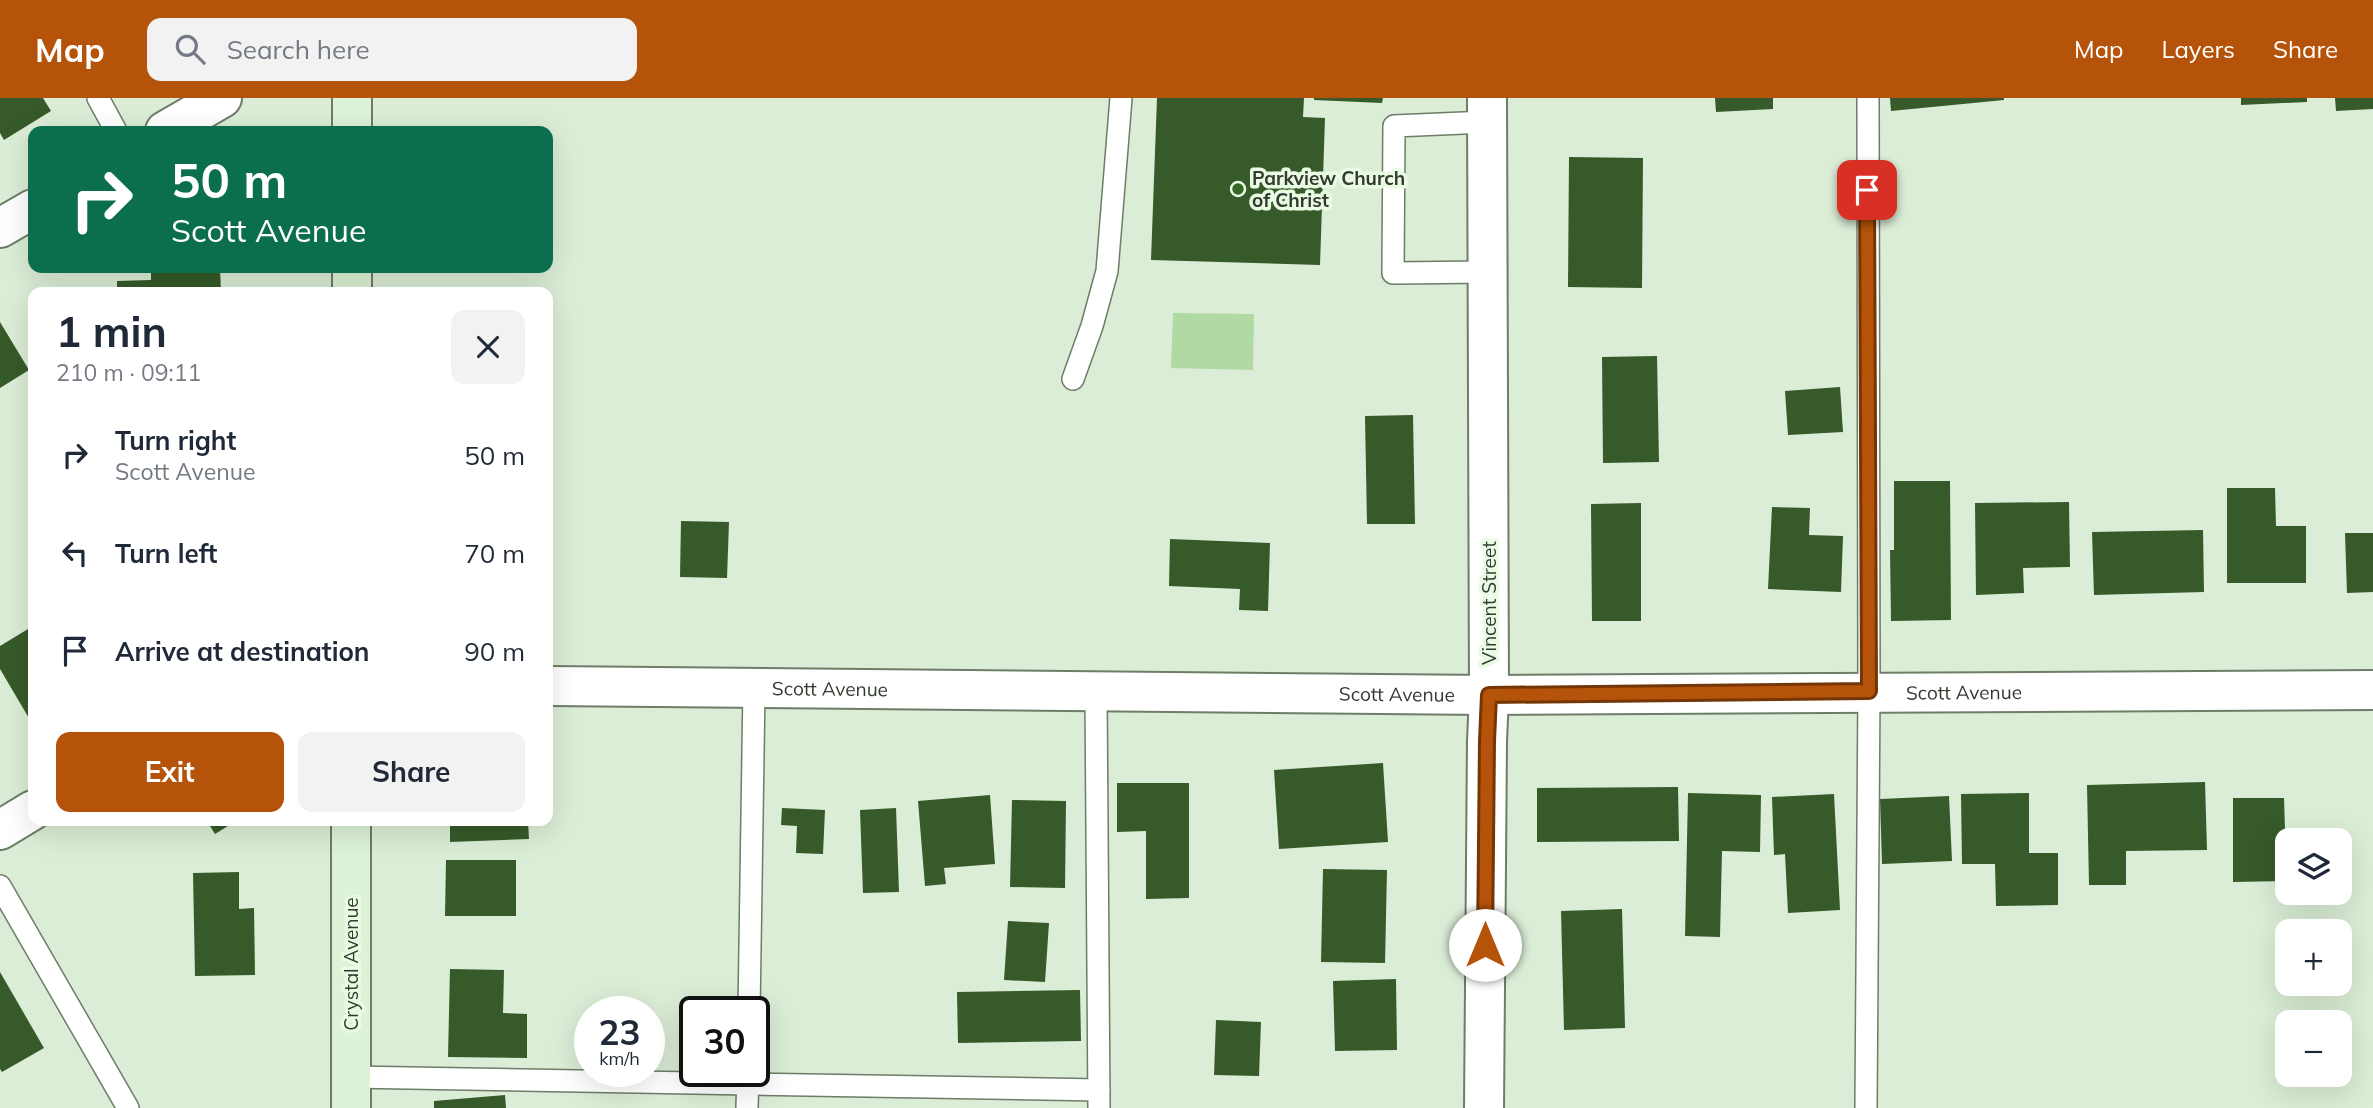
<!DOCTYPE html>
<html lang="en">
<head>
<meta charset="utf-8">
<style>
  :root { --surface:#fff; --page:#f2f2f3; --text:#1f2937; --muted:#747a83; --accent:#b45309 }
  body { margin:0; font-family:Mulish,sans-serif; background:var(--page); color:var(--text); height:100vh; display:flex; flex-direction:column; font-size:26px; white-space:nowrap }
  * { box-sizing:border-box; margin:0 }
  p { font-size:23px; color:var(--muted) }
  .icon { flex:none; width:38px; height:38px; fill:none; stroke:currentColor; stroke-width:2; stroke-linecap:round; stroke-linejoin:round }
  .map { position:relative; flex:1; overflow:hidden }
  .panel { position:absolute; left:28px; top:189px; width:525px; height:539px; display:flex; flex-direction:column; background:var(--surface); border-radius:14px; box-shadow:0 7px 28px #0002 }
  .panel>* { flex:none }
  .banner { position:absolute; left:28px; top:28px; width:525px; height:147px; border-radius:14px; box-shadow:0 7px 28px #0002; background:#0b6e4f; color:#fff; overflow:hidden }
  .fabs { position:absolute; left:2275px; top:730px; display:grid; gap:14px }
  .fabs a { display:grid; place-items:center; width:77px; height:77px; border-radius:14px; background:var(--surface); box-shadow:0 7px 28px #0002; font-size:35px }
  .speed { position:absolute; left:574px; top:898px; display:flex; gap:14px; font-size:35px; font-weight:700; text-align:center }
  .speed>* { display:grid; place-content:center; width:91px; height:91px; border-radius:50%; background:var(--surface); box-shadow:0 7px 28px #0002; line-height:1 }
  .speed small { font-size:18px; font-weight:400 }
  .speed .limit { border:4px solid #111; border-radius:10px; background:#fff; color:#111 }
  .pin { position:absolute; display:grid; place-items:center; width:60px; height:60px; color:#fff; margin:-30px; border-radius:14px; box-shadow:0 4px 10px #0006 }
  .me { position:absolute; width:77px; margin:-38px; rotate:0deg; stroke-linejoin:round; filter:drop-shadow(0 0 5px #0008) }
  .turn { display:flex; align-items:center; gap:24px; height:147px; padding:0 28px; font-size:32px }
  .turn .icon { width:91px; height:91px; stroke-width:2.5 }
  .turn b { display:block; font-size:49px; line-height:60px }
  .round { display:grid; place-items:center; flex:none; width:74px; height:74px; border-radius:14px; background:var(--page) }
  .overview { display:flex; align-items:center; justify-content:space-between; height:119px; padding:0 28px }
  h1 { font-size:42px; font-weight:700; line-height:52px }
  .cta { display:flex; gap:14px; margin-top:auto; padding:14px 28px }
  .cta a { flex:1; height:80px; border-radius:14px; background:var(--accent); color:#fff; font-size:28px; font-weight:700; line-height:80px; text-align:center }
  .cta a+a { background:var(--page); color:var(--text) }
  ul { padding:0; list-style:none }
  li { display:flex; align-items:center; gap:21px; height:98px; padding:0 28px }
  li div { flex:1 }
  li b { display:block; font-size:26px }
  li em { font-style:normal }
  header { display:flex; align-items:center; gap:42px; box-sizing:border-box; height:98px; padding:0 35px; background:var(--accent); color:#fff }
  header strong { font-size:33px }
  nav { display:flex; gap:38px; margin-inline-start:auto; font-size:24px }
  .search { width:490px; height:63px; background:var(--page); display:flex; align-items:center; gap:18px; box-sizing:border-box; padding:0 24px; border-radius:14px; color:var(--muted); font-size:26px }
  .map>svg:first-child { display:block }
  .green { fill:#b0d9a3 }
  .building { fill:#365a29 }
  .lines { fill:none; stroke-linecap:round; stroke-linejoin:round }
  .lane-casing { stroke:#6d7d68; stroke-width:24 }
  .street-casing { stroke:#6d7d68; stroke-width:42 }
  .secondary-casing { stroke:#6d7d68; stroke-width:42 }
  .lane { stroke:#fff; stroke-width:21 }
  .street { stroke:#fff; stroke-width:38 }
  .secondary { stroke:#ddf2d6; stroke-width:38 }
  .route-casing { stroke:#753606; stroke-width:18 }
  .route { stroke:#b45309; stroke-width:12 }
  .poi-dot { fill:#366524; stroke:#e9fbe3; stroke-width:2.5 }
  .labels { text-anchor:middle; stroke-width:7; stroke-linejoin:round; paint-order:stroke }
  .poi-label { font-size:19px; font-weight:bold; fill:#333a30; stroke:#e9fbe3; text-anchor:start }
  .street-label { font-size:19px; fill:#333a30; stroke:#e9fbe3 }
</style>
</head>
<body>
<header>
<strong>Map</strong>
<div class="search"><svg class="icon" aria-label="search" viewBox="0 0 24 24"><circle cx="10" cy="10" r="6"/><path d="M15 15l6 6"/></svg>Search here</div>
<nav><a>Map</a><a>Layers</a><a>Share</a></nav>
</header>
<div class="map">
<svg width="2373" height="1010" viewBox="0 0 2373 1010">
  <rect width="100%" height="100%" fill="#dbedd6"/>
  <!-- green -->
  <path class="green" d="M1173,215L1254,216L1253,272L1171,270Z"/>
  <!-- building -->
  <g class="building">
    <path d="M0,0H43L51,13L4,42L0,35Z"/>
    <path d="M1157,0H1304L1303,19L1325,20L1320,167L1151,162Z"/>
    <path d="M1314,0H1383L1382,5L1314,2Z"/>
    <path d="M1715,0H1773V11L1716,14Z"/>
    <path d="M1890,0H2004V2L1891,13Z"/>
    <path d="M2241,0H2307V4L2241,7Z"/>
    <path d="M2335,0H2373V11L2336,13Z"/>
    <path d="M1569,59L1643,60L1642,190L1568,189Z"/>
    <path d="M151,170H220L221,194H117V183L151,182Z"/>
    <path d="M0,224L29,272L0,290Z"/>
    <path d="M1657,258L1659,364L1603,365L1602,259Z"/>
    <path d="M1840,289L1843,334L1788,337L1785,293Z"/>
    <path d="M1413,317L1415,426H1367L1365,318Z"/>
    <path d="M1894,383H1950L1951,522L1891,523L1890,452H1894Z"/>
    <path d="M2227,390H2275L2276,428H2306V485H2227Z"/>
    <path d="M2069,404L2070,469L2023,470L2024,495L1976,497L1975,405Z"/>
    <path d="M1641,405V523H1592L1591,406Z"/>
    <path d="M1772,409L1810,410L1809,437L1843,438L1841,494L1768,491Z"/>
    <path d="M681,423L729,424L727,480L680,479Z"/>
    <path d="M2203,432L2204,494L2094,497L2092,434Z"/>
    <path d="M2345,435H2373V494L2347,495Z"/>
    <path d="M1170,441L1270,445L1268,513L1239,512L1240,491L1169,488Z"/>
    <path d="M33,528V627L0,571V548Z"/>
    <path d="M1383,665L1388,744L1279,751L1274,672Z"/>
    <path d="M2205,684L2207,752L2126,753V787H2089L2087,687Z"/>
    <path d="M1117,685H1189V800L1146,801V733L1117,734Z"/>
    <path d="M1678,689L1679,743L1537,744V690Z"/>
    <path d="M1688,695L1761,697L1760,754L1722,753L1720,839L1685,838Z"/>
    <path d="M2029,695V755H2058V807L1996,808L1995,766H1962L1961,696Z"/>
    <path d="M1834,696L1840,812L1788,815L1785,756L1774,757L1772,699Z"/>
    <path d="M990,697L995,766L944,770L946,786L925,788L918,703Z"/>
    <path d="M1949,698L1952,763L1882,766L1880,701Z"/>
    <path d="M2233,700H2284L2285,732H2329V742H2287V783L2233,784Z"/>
    <path d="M1012,702L1066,703L1065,790L1010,789Z"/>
    <path d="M782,710L825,712L823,756L796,755L797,728L781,727Z"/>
    <path d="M896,710L899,794L863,795L860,712Z"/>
    <path d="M207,723H236L215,736Z"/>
    <path d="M450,723H528L529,741L450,744Z"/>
    <path d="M446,762H516V818H445Z"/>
    <path d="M1323,771L1387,772L1385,865L1321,864Z"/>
    <path d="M239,774V811L254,810L255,877L195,878L193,775Z"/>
    <path d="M1622,811L1625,930L1564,932L1561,813Z"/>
    <path d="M1008,823L1049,825L1045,884L1004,882Z"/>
    <path d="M450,871L504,872L503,915L527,916V960L448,959Z"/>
    <path d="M0,874L44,950L2,974L0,971Z"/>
    <path d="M1396,881L1397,952L1335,953L1333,883Z"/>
    <path d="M1080,892L1081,943L958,945L957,894Z"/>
    <path d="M1216,922L1261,924L1259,978L1214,977Z"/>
    <path d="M505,997L506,1010H434V1003Z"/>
  </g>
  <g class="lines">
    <!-- lane casing -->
    <g class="lane-casing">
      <g id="lane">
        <path d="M98,0L116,33"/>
        <path d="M1487,24L1394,28L1393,175L1488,174"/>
        <path d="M1073,281L1092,228L1107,173L1121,0"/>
        <path d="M1096,593L1099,1010"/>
        <path d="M0,788L128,1010"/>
        <path d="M749,914L754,590"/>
        <path d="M351,979L1099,992"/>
        <path d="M747,1010L748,973"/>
        <path d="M1866,1010L1869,593L1868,0"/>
      </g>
    </g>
    <!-- street casing -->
    <g class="street-casing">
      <g id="street">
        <path d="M165,33L222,0"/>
        <path d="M0,130L33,111"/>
        <path id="s1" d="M548,588L1489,597L2373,592"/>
        <path d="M0,732L33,712"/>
        <path d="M1484,1010L1487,643L1489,597L1487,0"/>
      </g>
    </g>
    <!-- secondary casing -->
    <g class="secondary-casing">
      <g id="secondary">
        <path d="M352,33V0"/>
        <path d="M352,194V170"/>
        <path d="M351,1010V723"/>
      </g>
    </g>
    <!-- lane -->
    <use href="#lane" class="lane"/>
    <!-- street -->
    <use href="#street" class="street"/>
    <!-- secondary -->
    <use href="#secondary" class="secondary"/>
  </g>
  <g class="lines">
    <!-- route casing -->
    <g class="route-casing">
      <path id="route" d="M1485,847L1487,643L1489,597L1869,593L1867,92"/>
    </g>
    <!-- route -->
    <use href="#route" class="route"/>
  </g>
  <!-- markers -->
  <circle class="poi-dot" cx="1238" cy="91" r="7"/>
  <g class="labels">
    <!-- poi labels -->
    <g class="poi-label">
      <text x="1252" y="87">Parkview Church<tspan x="1252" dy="22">of Christ</tspan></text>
    </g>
    <!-- street labels -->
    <g class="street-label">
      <text transform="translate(1489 505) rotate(-90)" y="7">Vincent Street</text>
      <text dy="7" stroke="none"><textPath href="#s1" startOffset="282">Scott Avenue</textPath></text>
      <text dy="7" stroke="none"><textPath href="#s1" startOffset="1416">Scott Avenue</textPath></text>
      <text dy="7" stroke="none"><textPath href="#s1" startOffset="849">Scott Avenue</textPath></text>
      <text transform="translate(351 866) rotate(-90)" y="7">Crystal Avenue</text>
    </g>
  </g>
</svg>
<div class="fabs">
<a><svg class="icon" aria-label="layers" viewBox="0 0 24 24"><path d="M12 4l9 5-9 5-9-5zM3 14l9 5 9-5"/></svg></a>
<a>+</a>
<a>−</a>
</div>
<div class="speed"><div>23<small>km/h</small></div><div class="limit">30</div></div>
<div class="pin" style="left:1867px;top:92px;background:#d93025"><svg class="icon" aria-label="arrive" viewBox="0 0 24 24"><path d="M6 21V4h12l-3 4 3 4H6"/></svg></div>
<svg class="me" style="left:1485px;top:847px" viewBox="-20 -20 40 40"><circle r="19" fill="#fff"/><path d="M0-13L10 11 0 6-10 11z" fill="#b45309"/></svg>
<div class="banner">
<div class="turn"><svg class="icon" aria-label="right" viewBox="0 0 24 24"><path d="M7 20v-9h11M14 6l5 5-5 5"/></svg><div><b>50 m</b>Scott Avenue</div></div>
</div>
<section class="panel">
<div class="overview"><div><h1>1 min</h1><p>210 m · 09:11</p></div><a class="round"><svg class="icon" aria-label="close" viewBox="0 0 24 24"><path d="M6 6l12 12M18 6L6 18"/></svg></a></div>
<ul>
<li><svg class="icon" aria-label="right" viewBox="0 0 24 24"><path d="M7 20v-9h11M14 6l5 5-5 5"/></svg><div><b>Turn right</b><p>Scott Avenue</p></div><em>50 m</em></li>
<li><svg class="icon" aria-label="left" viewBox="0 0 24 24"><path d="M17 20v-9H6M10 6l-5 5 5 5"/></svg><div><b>Turn left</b></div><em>70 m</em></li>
<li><svg class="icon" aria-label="arrive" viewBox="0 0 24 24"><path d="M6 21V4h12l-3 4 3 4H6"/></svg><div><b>Arrive at destination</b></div><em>90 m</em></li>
</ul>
<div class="cta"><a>Exit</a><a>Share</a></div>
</section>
</div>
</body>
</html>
